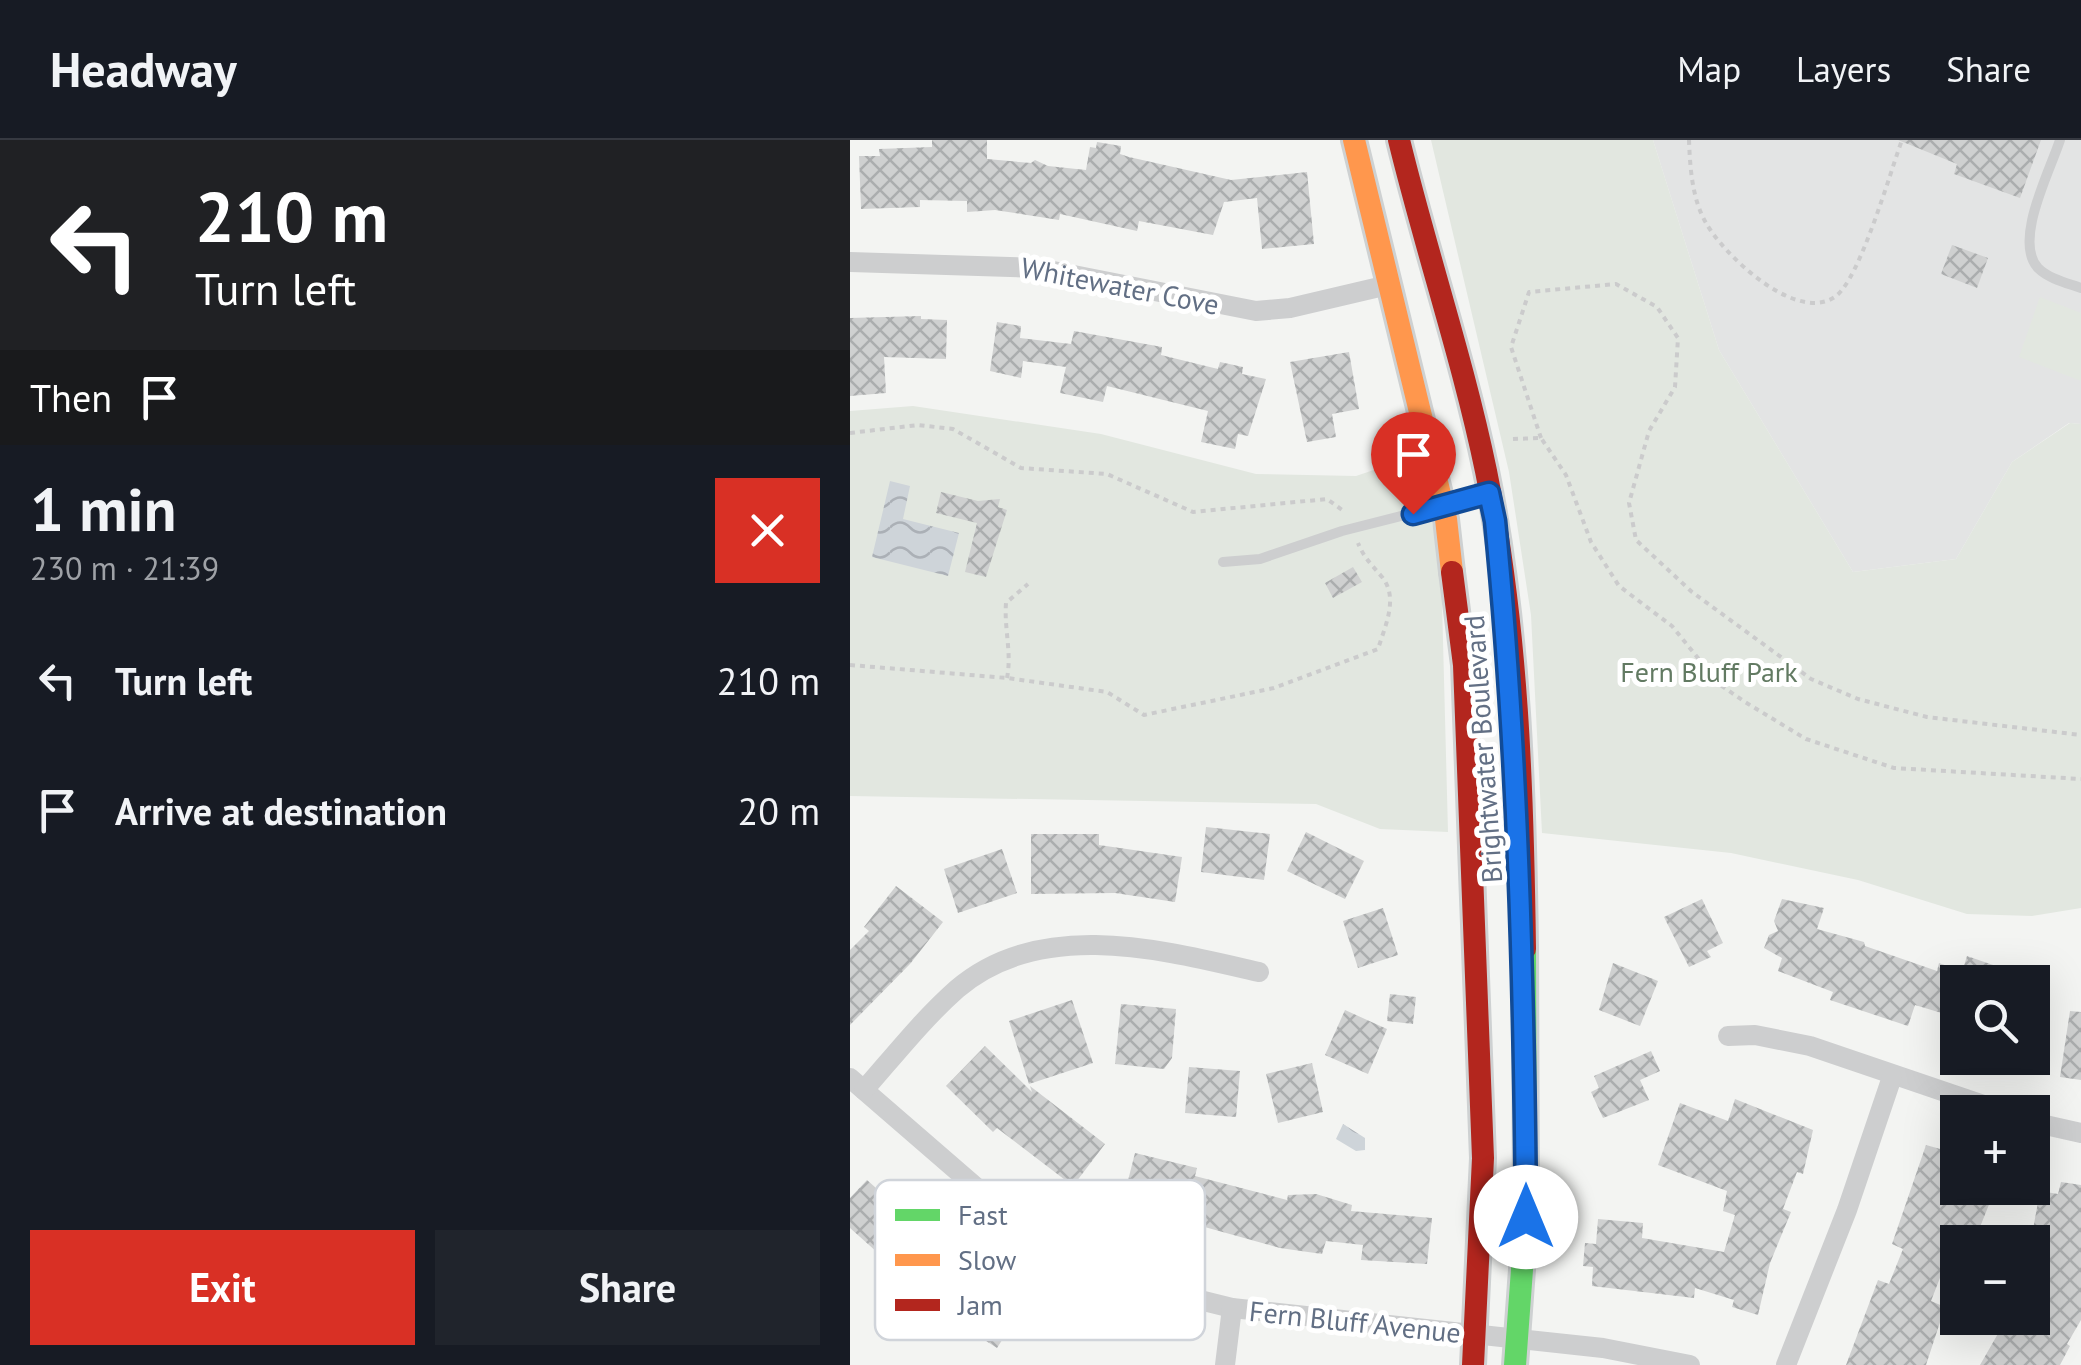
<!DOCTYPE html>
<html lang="en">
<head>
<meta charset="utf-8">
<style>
  :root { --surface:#171b24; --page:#20242c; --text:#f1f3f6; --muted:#9ea1a6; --line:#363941; --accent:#d93025 }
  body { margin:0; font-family:"PT Sans",sans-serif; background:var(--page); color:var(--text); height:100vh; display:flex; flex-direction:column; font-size:38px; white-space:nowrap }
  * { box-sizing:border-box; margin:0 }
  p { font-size:32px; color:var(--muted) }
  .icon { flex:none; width:55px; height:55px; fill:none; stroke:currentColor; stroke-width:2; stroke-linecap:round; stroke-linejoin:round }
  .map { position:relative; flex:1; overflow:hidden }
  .side { display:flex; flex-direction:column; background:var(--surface); width:850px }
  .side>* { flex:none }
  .top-card { background:#202124; color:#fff; overflow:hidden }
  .buttons { position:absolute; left:1090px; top:825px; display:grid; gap:20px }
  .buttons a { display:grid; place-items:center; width:110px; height:110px; border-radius:0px; background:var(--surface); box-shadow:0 10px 40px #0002; font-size:50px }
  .pin { position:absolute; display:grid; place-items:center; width:85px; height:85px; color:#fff; margin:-102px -42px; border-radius:50% 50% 50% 0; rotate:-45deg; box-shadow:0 0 10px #0007 }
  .pin .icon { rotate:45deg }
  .me { position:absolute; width:110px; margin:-55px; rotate:0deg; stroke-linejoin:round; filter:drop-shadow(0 0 8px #0008) }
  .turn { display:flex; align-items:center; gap:35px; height:210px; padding:0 30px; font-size:45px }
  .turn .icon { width:130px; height:130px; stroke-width:2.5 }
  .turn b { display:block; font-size:70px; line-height:85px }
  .then { display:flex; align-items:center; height:95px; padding:0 30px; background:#0003; gap:20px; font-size:38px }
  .round { display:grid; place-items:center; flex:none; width:105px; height:105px; border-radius:0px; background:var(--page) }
  .headline { display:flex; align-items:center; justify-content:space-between; height:170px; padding:0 30px }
  h1 { font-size:60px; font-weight:600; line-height:75px }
  .action { display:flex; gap:20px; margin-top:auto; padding:20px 30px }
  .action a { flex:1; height:115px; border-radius:0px; background:var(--accent); color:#fff; font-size:40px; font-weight:600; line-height:115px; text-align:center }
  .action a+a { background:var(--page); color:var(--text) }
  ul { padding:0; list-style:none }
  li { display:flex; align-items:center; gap:30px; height:130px; padding:0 30px }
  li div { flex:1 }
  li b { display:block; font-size:38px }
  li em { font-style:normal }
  header { display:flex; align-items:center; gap:60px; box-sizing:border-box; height:140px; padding:0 50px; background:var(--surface); border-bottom:2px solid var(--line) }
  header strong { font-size:48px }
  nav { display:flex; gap:55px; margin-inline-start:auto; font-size:35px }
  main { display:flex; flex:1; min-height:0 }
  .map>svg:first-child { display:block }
  .built { fill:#e3e4e4 }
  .green { fill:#e2e7e0 }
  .water { fill:url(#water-waves) }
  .building { fill:url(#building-cross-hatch) }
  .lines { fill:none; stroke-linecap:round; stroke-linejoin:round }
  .fast-casing { stroke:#ced1d2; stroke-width:28 }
  .slow-casing { stroke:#ced1d2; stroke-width:28 }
  .jam-casing { stroke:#ced1d2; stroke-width:28 }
  .path { stroke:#cbcbcc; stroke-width:4; stroke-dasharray:5 5; stroke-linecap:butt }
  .lane { stroke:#cdcecf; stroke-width:10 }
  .street { stroke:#cdcecf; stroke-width:20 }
  .fast { stroke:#63d668; stroke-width:22 }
  .slow { stroke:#ff974d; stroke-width:22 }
  .jam { stroke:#b3261e; stroke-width:22 }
  .route-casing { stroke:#114b97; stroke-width:25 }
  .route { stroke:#1a73e8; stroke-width:18 }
  .labels { text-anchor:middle; stroke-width:10; stroke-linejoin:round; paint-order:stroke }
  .street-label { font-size:28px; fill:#626f84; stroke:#fff }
  .park-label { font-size:28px; fill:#627a62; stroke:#fff }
  .key { fill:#fff; stroke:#d0d4da; stroke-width:2.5 }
  .key-label { font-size:28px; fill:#626f84 }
</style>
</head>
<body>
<header>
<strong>Headway</strong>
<nav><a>Map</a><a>Layers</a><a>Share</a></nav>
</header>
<main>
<section class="side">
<div class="top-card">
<div class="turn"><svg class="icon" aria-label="left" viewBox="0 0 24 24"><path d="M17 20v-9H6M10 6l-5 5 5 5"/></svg><div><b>210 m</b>Turn left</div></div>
<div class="then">Then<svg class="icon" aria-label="arrive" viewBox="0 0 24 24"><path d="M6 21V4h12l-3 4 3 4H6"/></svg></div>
</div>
<div class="headline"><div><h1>1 min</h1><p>230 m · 21:39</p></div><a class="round" style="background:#d93025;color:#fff"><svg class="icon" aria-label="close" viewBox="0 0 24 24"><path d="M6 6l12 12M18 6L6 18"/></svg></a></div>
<ul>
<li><svg class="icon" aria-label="left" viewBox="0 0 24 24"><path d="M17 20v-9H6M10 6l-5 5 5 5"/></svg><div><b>Turn left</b></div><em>210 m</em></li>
<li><svg class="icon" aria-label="arrive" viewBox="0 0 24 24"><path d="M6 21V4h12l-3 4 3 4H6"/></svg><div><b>Arrive at destination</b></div><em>20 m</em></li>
</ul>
<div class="action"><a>Exit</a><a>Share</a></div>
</section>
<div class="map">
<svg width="1231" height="1225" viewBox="0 0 1231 1225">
  <defs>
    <pattern id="water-waves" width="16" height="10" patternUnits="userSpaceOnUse" patternTransform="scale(2.5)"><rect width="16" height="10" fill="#ced4d9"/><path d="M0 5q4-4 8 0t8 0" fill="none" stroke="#abb0b6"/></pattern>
    <pattern id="building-cross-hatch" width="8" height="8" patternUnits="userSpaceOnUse" patternTransform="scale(2.5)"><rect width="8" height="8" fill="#cfd0d0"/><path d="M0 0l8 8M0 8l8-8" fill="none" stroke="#abadae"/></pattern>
  </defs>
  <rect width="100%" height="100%" fill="#f3f4f2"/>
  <!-- built -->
  <path class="built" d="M803,0H1231V284L1219,283L1162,322L1106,419L1003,432L869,210Z"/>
  <!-- green -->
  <g class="green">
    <path d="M581,0H803L869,210L1003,432L1106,419L1162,322L1220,283L1231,284V768L1182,776L1117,774L1008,740L881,713L692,693L681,475L659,332Z"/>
    <path d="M1190,157L1231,173V241L1169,217Z"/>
    <path d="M63,266L251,294L406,334L506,336L568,315L591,424L598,692L530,689L466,664L0,656V271Z"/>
  </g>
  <!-- water -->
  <g class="water">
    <path d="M40,341L60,346L53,379L109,393L98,436L22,417Z"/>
    <path d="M493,984L515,998V1010L506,1011L486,999Z"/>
  </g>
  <!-- building -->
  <g class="building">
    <path d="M82,0H137V19L181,23L185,20L198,26L236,30L240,7L246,8L247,2L271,6L270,14L279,17L381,40L457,32L464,104L412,109L407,58L374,62L363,95L289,81L287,91L210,74L209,80L145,70L117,72V61L70,60V67L11,69L9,16H30L29,9L82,7Z"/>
    <path d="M1048,0H1191L1170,58L1104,34L1107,24Z"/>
    <path d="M1102,105L1138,118L1127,148L1091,134Z"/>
    <path d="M71,176V179L97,180L96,219L34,217L36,253L0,256V178Z"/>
    <path d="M147,182L171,186L170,198L221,204L224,191L312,207L311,215L368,229L370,222L393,227L392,234L416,239L398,296L388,294L385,309L351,302L358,271L257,246L253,262L210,253L216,227L173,221L171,238L140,231Z"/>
    <path d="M499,212L509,269L482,274L486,297L457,302L440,222Z"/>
    <path d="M91,352L128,361L150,359L148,367L157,370L136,437L115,432L127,383L86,373Z"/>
    <path d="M503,427L512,442L483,458L475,443Z"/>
    <path d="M356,687L420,694L414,740L351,732Z"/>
    <path d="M456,692L514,721L495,759L437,731Z"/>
    <path d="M181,694H249V705L332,717L325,762L265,753L181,754Z"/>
    <path d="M152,709L167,753L108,773L94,729Z"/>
    <path d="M46,746L93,782L60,824L0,885V810L19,791L14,787Z"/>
    <path d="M852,759L873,803L857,811L861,817L839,827L814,777Z"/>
    <path d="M932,759L974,768L967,789L1014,802L1015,806L1087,831L1089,823L1108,830V878L1065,865L1058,886L980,860L983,852L928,831L932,818L914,808L919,795L928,791L924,781Z"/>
    <path d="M533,768L548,815L508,828L493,781Z"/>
    <path d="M1117,816L1143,825L1137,842H1109Z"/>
    <path d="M763,823L808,841L790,886L749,870Z"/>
    <path d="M540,854L566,857L563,884L537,881Z"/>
    <path d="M222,860L243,923L179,944L159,881Z"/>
    <path d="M271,864L326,869L322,918L314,929L265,924Z"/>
    <path d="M495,870L537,889L518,934L475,915Z"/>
    <path d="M1220,871L1231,872V940L1210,937Z"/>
    <path d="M135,906L182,952L180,946L255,1004L223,1046L147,988L143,992L96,946Z"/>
    <path d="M801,911L810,931L790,940L799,960L753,978L741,952L749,948L744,936Z"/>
    <path d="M462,923L473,972L428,983L416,934Z"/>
    <path d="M339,927L390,931L386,977L335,973Z"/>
    <path d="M885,959L963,990L953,1034L947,1032L933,1069L941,1072L920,1123L908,1175L882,1167L884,1160L845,1148L844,1158L742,1146L743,1127L733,1126L735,1103L746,1104L748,1079L793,1083L792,1098L874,1112L885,1075L873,1071L877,1051L808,1025L830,963L878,981Z"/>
    <path d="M1076,1005L1108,1014V1048H1133L1129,1060L1140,1062L1124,1102H1108L1101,1127L1095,1125L1081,1161L1095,1167L1076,1225H996L1028,1140L1039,1144L1053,1109L1042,1104Z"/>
    <path d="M285,1013L347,1028L345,1036L437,1060L438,1055L466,1054L502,1065L501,1071L582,1078L577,1124L511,1120L513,1105L476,1101L472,1114L430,1108L272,1064Z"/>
    <path d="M17,1040L114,1127L112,1130L172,1169L147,1208L103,1180L0,1088V1058Z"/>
    <path d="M1211,1042L1231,1045V1180L1217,1204L1220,1206L1210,1225H1130L1157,1178H1182V1095L1190,1051L1208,1054Z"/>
  </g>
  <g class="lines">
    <!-- fast casing -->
    <g class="fast-casing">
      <path id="fast" d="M665,1225L676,1075L675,809"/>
    </g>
    <!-- slow casing -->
    <g class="slow-casing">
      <path id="slow" d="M504,0L596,379L602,432"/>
    </g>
    <!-- jam casing -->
    <g class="jam-casing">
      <g id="jam">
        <path d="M549,0C576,111 613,220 636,331C668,488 673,650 675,809"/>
        <path d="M602,432L614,525L633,1018L623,1225"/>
      </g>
    </g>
    <!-- path -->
    <g class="path">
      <path d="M839,0C840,27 842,59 856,83C874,115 947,185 986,156C1010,138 1040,33 1052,0"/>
      <path d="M0,293L68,285L103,289L171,328L257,334L343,372L477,359L495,372"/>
      <path d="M691,298L661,207L679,152L766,144L807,167L828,198L825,247L799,291L779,363L786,400L842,452L961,539L1008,559L1077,577L1231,595"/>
      <path d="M663,299L691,298L716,335L741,402L769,446L822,486L869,544L895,562L956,599L1044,628L1231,639"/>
      <path d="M0,525L157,538L257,552L294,575L424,548L528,509C535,486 549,458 532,437C522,425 514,418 508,403"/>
      <path d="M157,538C162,513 154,489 156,463L178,444"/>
    </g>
    <!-- lane -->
    <g class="lane">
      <path d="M1210,0C1200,31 1163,101 1188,128C1199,139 1217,143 1231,148"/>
      <path d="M373,422L410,419L492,391L638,354"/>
    </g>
    <!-- street -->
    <g class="street">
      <path d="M0,122L188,128L406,171L440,168L538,145"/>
      <path d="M878,896L905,895L960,906L1154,972"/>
      <path d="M0,938L142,1061L281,1143L382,1168L753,1208L840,1225"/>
      <path d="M14,950C44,916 73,879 107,849C191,777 313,810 409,832"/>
      <path d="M1182,982L1231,993"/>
      <path d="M375,1225L382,1168"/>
      <path d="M936,1225L997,1070L1042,937"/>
    </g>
    <!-- fast -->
    <use href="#fast" class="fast"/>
    <!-- slow -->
    <use href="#slow" class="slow"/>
    <!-- jam -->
    <use href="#jam" class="jam"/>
  </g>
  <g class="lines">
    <!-- route casing -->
    <g class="route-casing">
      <path id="route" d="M563,374L639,353L645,381C668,613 674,844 676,1077"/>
    </g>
    <!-- route -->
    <use href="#route" class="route"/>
  </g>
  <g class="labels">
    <!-- street labels -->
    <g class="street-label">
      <text transform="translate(270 146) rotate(11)" y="10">Whitewater Cove</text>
      <text transform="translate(633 609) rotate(-94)" y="10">Brightwater Boulevard</text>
      <text transform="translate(505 1182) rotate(6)" y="10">Fern Bluff Avenue</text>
    </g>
    <!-- park labels -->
    <g class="park-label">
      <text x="859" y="542">Fern Bluff Park</text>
    </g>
  </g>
  <!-- legend -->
  <rect x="25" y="1040" width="330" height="160" rx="15" class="key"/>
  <rect x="45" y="1069" width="45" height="12" fill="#63d668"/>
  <rect x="45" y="1114" width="45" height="12" fill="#ff974d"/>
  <rect x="45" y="1159" width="45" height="12" fill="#b3261e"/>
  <g class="key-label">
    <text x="108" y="1085">Fast</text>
    <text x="108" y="1130">Slow</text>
    <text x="108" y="1175">Jam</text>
  </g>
</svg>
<div class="buttons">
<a><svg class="icon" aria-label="search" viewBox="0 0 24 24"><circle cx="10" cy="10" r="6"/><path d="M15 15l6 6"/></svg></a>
<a>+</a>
<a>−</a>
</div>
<div class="pin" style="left:563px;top:374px;background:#d93025"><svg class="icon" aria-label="arrive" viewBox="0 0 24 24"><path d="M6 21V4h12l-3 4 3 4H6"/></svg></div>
<svg class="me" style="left:676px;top:1077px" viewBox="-20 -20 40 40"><circle r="19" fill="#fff"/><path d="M0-13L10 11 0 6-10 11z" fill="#1a73e8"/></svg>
</div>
</main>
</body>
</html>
